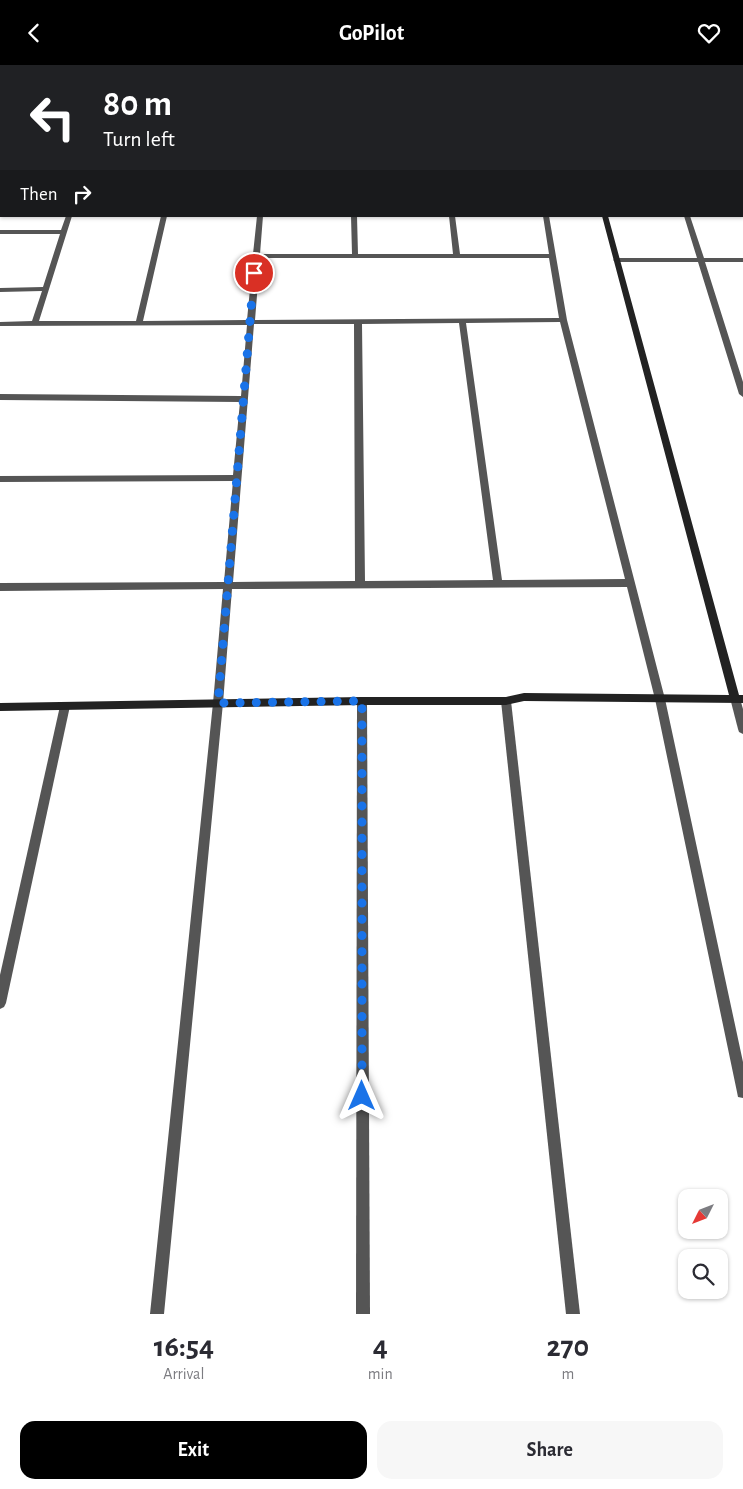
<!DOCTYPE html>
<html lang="en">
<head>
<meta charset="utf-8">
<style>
  :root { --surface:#fff; --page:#f7f7f7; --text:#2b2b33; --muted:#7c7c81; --accent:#000 }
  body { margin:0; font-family:"Alegreya Sans",sans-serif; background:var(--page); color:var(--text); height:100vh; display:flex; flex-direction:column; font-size:19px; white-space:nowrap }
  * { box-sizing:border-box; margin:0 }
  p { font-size:16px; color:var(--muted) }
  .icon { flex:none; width:28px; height:28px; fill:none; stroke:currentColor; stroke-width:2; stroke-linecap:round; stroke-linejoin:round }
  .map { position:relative; height:1249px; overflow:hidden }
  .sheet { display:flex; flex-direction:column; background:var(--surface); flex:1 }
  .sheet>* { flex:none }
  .guide { position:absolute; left:0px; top:0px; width:744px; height:152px; box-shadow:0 1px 4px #0004; background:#202124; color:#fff; overflow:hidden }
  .needle { width:32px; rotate:228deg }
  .controls { position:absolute; left:678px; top:1124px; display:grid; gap:10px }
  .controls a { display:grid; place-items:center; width:50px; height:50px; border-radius:10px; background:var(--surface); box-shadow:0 1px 4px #0004; font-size:25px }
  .pin { position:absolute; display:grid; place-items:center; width:42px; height:42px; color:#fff; margin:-21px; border:2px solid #fff; border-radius:50%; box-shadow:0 1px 5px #0007 }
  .me { position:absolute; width:55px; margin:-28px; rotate:0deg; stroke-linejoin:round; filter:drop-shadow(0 0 4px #0008) }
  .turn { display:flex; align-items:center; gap:18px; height:105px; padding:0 20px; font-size:22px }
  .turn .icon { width:65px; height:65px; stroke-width:2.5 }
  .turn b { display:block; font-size:35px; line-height:42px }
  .then { display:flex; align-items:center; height:48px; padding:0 20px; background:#0003; gap:10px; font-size:19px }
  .eta { display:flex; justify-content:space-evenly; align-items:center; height:85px; text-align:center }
  .eta b { font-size:30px; font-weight:600; line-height:35px }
  .action { display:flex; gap:10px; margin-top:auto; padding:10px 20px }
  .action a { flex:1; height:58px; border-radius:15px; background:var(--accent); color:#fff; font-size:20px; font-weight:600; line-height:58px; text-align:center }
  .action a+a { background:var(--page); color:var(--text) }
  header { display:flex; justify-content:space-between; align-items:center; height:65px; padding:0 20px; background:var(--accent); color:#fff; font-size:22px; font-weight:600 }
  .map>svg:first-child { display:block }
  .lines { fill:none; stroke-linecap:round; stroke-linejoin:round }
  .street { fill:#555; fill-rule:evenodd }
  .secondary { fill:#222; fill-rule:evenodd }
  .route { stroke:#1a73e8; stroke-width:9; stroke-dasharray:0 16.2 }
</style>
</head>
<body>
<header><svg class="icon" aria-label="back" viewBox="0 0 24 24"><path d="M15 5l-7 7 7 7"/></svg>GoPilot<svg class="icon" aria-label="heart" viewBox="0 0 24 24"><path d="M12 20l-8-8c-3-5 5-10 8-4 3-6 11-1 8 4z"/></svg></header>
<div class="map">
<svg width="743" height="1249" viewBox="0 0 743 1249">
  <rect width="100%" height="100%" fill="#fff"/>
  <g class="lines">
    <!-- street -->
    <g class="street">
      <rect x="194" y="0" width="6" height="1"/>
      <path d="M632,0H638L639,1H633Z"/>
      <path d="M705,0H711L712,1H706Z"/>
      <rect x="742" y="11" width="1" height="4"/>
      <rect x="0" y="19" width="1" height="4"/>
      <rect x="742" y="66" width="1" height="4"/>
      <rect x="0" y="69" width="1" height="4"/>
      <rect x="742" y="74" width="1" height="5"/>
      <rect x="0" y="115" width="1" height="4"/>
      <path d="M66,151H72L39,256H136L161,151H167L143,256L247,255L253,193L251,191L253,189L257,151H263L260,189H352L351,151H357L358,189H453L449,151H455L460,189H549L543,151H549L567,255L665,634L743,997V1033L738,1032L737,1027L655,634L627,522L232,524L223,638L164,1249H150L213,638L223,524L0,526V518L224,517L233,416L0,417V411L233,410L240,337L0,335V329L241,331L247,260L0,261V257L32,256L42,226L0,227V223L43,222L60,169H0V165H61ZM260,193H549L559,253L255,255ZM560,257L625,514L502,515L466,258ZM459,258L493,515L365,516L362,259ZM254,259H354L355,516L233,517Z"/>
      <path d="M684,151H690L704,193H743V197H705L743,317V332L739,329L698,197H616L613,195L616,193H697Z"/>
      <path d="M735,629L739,630L743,644V669L739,667L738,664L730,633L731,630Z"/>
      <path d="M362,632L366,633L367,636L370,1249H356L357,636L358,633Z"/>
      <path d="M506,632L510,633L511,636L580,1249H566L501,636L502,633Z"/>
      <path d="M65,637L69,638L70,641L6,938L4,942L0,944V910L60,641L61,638Z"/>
    </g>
    <!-- secondary -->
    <g class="secondary">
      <path d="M560,0H566L567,1H561Z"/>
      <path d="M602,151H608L739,630H743V638L524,636L506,640H362L0,646V638L362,632H506L524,628L729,630Z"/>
    </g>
  </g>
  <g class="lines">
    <!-- route -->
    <path class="route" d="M254,208L218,638L362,636V1031"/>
  </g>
</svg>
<div class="controls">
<a><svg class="needle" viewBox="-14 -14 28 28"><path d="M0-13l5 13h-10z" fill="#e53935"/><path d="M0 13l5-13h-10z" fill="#7c7c81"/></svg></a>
<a><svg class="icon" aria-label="search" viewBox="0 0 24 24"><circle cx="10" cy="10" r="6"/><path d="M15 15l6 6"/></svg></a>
</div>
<div class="pin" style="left:254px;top:208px;background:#d93025"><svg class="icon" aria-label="arrive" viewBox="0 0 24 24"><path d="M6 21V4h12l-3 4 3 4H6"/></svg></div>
<svg class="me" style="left:362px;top:1031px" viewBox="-20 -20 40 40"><path d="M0-17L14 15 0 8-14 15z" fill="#1a73e8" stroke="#fff" stroke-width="4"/></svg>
<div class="guide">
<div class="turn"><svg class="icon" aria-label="left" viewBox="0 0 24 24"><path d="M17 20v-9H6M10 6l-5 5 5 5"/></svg><div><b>80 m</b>Turn left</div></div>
<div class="then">Then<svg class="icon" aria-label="right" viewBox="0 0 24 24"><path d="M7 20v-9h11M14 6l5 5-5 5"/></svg></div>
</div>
</div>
<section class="sheet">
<div class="eta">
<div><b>16:54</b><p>Arrival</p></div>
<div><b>4</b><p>min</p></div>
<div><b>270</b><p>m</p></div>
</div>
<div class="action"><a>Exit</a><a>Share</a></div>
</section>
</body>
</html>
